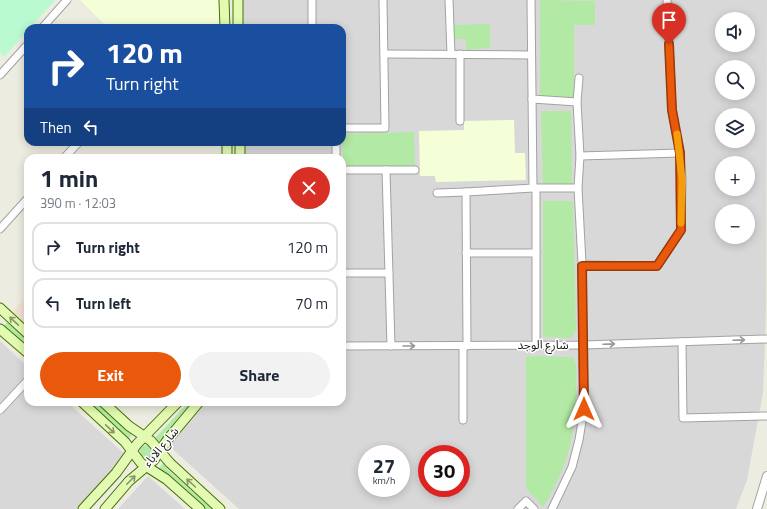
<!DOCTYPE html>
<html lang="en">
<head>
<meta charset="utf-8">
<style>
  :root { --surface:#fff; --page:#f2f2f3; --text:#1f2937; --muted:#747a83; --line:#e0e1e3; --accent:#ea580c }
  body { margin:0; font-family:"Titillium Web","Noto Sans Arabic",sans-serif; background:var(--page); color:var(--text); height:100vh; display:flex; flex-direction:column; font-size:15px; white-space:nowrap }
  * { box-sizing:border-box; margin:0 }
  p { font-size:13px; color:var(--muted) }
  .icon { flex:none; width:22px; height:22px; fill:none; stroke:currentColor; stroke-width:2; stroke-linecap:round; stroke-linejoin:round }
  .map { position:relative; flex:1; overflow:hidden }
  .drawer { position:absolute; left:24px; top:154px; width:322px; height:252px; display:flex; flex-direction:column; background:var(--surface); border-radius:12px; box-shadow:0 2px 10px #0003 }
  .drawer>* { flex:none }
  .hud { position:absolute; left:24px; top:24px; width:322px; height:122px; border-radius:12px; box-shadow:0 2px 10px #0003; background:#1a4fa0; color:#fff; overflow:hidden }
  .buttons { position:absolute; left:715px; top:12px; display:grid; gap:8px }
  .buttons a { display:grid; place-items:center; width:40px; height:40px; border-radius:50%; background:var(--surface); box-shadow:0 2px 10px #0003; font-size:20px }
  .speed { position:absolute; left:358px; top:445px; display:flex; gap:8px; font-size:20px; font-weight:700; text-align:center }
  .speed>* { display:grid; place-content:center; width:52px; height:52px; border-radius:50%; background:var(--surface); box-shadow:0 2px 10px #0003; line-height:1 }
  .speed small { font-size:10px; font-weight:400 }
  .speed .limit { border:6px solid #d22; background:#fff; color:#111 }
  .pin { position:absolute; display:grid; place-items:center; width:34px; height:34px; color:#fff; margin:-41px -17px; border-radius:50% 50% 50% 0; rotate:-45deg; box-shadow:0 0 4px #0007 }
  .pin .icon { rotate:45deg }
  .me { position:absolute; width:44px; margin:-22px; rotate:0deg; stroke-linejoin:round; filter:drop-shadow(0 0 3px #0008) }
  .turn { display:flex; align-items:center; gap:14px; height:84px; padding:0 16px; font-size:18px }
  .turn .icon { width:52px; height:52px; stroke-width:2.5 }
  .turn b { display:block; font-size:28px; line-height:34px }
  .then { display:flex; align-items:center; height:38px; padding:0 16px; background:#0003; gap:8px; font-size:15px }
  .round { display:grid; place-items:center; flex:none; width:42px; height:42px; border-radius:21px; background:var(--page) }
  .headline { display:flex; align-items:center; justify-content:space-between; height:68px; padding:0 16px }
  h1 { font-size:24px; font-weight:700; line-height:30px }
  .cta { display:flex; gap:8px; margin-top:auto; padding:8px 16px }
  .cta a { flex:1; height:46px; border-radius:24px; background:var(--accent); color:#fff; font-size:16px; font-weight:700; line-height:46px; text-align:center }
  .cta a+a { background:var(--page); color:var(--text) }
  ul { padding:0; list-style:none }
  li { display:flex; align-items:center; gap:12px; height:50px; margin:0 8px 6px; padding:0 8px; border:2px solid var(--line); border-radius:12px }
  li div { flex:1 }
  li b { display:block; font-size:15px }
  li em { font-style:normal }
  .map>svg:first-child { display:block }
  .residential { fill:#d9d8d8; fill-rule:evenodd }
  .education { fill:#f4ffd7 }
  .military { fill:#f0e2d2 }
  .grass { fill:#b2e9a4 }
  .park { fill:#bafad1 }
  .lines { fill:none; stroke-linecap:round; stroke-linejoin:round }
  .minor-casing { stroke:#a2a2a2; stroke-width:9 }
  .tertiary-casing { stroke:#a2a2a2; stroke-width:10 }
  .secondary-casing { stroke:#467103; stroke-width:11 }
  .minor { stroke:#fff; stroke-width:7 }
  .tertiary { stroke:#fff; stroke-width:8 }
  .secondary { stroke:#e2fab1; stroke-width:9 }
  .oneway { stroke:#88966e }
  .oneway2 { stroke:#989898 }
  .route-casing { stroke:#983908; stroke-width:10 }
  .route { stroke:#ea580c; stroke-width:7 }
  .slow { stroke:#f59e0b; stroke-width:7 }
  .labels { text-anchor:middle; stroke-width:3; stroke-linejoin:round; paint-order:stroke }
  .street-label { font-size:12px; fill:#1b1b1b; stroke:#fff }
</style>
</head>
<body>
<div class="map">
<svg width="767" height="509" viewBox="0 0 767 509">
  <rect width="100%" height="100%" fill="#edece0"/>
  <!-- residential -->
  <g class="residential">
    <path d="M242,0H767L766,312L763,393L747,480L736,509H239L167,444L203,402H342V158H245V142H342V28H243ZM722,19H748V45H722ZM722,67H748V93H722ZM722,115H748V141H722ZM722,163H748V189H722ZM722,211H748V237H722ZM367,454H401V488H367ZM427,454H461V488H427Z"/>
    <path d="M0,341L28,367V402H67L127,456L79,509H0Z"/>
    <path d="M148,476L185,509H118Z"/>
  </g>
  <!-- education -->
  <g class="education">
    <path d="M80,0H220L222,28H108Z"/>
    <path d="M514,120L515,153H525L526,180L436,182L435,176H420L419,131L464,130V121Z"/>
  </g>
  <!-- military -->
  <path class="military" d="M28,294V327L11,313Z"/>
  <!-- grass -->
  <g class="grass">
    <path d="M540,0L595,1V25H574V97H540Z"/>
    <path d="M490,24V48L466,50V39H450V25Z"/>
    <path d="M541,111H571L572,185H543Z"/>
    <path d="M414,132L415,166L343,168L342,134Z"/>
    <path d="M543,201H573L576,331L571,338L543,337Z"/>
    <path d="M8,321L28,339V348L4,326Z"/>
    <path d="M526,356L573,357C578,366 576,376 576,387C576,432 568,468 543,507L526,488Z"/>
    <path d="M88,402H96L132,434L129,439Z"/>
    <path d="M189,402H196L160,443L155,438Z"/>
    <circle cx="146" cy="451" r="6"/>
    <path d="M164,462L167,469L212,509H205L164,472L158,470Z"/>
  </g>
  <!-- park -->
  <path class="park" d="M0,0H55L30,28H28V30L4,57L0,52Z"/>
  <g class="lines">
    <!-- minor casing -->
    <g class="minor-casing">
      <g id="minor">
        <path d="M312,0V28"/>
        <path d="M449,0L451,54"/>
        <path d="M531,0L533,188H578"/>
        <path d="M42,28L67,0"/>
        <path d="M384,54L531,55"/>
        <path d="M0,75L28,44"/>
        <path d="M532,99L577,102"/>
        <path d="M460,121V54"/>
        <path d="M342,128H385L383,0"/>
        <path d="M580,156L680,153"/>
        <path d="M64,158L79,142"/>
        <path d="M336,158V142"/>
        <path d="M342,170H415"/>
        <path d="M386,170L391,346"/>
        <path d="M437,193L466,192"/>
        <path d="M0,229L28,198"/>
        <path d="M466,253H536"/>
        <path d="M582,265L657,266L681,230L682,179L680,153L672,110L667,0"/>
        <path d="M342,273H389"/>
        <path d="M682,342L683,418L767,416"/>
        <path d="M536,345V188"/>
        <path d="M342,346L584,345L767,339"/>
        <path d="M463,346V420"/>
        <path d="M467,346L466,192L533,188"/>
        <path d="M0,410L28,380"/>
        <path d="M518,509L526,501L534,509"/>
        <path d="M552,509L572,467L579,440L584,409L582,263L578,188L580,156L577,102L579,78"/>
      </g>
    </g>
    <!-- tertiary casing -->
    <g class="tertiary-casing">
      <path id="tertiary" d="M757,509L767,476"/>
    </g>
    <!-- secondary casing -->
    <g class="secondary-casing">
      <g id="secondary">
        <path d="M224,0L225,28"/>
        <path d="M238,0V28"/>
        <path d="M227,142V158"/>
        <path d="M240,142V158"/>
        <path d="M0,308L28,334"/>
        <path d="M0,329L28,353"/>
        <path d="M82,402L125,442L141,463L166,479L200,509"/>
        <path d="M103,402L129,426L151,441L170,463L220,509"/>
        <path d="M83,509L116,473L137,444L178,402"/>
        <path d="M105,509L129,481L154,460L168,439L199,402"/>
      </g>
    </g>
    <!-- minor -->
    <use href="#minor" class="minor"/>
    <!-- tertiary -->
    <use href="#tertiary" class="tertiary"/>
    <!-- secondary -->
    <use href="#secondary" class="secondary"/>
  </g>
  <!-- one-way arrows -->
  <defs><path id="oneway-shaft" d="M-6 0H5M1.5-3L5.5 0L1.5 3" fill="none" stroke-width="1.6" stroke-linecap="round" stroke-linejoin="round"/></defs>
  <g class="oneway">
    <use href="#oneway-shaft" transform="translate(14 321) rotate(-137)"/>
    <use href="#oneway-shaft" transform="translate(110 429) rotate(43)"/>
    <use href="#oneway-shaft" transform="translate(131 480) rotate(-45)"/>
    <use href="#oneway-shaft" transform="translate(191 483) rotate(-138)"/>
  </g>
  <g class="oneway2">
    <use href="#oneway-shaft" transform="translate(739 340) rotate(-2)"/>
    <use href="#oneway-shaft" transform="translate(609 344) rotate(-2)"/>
    <use href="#oneway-shaft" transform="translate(409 346)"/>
  </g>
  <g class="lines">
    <!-- route casing -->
    <g class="route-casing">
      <path id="route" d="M584,409L582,266H657L681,230L680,153L672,110L669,44"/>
    </g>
    <!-- route -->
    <use href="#route" class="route"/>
    <!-- slow -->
    <path class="slow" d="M677,134L682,179L681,223"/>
  </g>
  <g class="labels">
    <!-- street labels -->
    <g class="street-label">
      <text x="543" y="349">شارع الوجد</text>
      <text transform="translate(161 447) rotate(-50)" y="4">شارع الاباء</text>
    </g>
  </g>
</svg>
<div class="buttons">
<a><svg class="icon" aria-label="sound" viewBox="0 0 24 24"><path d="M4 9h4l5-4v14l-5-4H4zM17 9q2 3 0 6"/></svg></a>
<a><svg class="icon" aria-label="search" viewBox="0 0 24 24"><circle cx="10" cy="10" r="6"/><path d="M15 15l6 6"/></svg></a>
<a><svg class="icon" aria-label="layers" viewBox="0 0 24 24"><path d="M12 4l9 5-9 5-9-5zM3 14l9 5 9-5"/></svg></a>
<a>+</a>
<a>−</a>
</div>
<div class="speed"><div>27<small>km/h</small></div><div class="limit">30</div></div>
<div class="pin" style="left:669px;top:44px;background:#d93025"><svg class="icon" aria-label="arrive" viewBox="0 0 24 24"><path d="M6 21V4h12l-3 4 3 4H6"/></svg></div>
<svg class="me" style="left:584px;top:409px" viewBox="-20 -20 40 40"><path d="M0-17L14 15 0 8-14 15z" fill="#ea580c" stroke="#fff" stroke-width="4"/></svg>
<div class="hud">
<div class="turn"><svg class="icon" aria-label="right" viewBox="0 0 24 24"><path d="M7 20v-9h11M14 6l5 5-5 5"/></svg><div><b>120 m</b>Turn right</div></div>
<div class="then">Then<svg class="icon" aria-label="left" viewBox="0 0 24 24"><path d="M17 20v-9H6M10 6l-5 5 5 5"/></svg></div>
</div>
<section class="drawer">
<div class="headline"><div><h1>1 min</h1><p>390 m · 12:03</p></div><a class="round" style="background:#d93025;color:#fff"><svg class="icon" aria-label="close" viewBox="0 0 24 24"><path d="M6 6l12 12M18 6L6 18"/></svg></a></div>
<ul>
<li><svg class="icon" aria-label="right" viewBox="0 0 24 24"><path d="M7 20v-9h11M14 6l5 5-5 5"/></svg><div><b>Turn right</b></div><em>120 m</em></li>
<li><svg class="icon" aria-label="left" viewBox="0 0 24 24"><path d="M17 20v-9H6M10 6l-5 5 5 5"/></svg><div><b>Turn left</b></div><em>70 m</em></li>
</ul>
<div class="cta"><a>Exit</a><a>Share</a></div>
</section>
</div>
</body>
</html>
